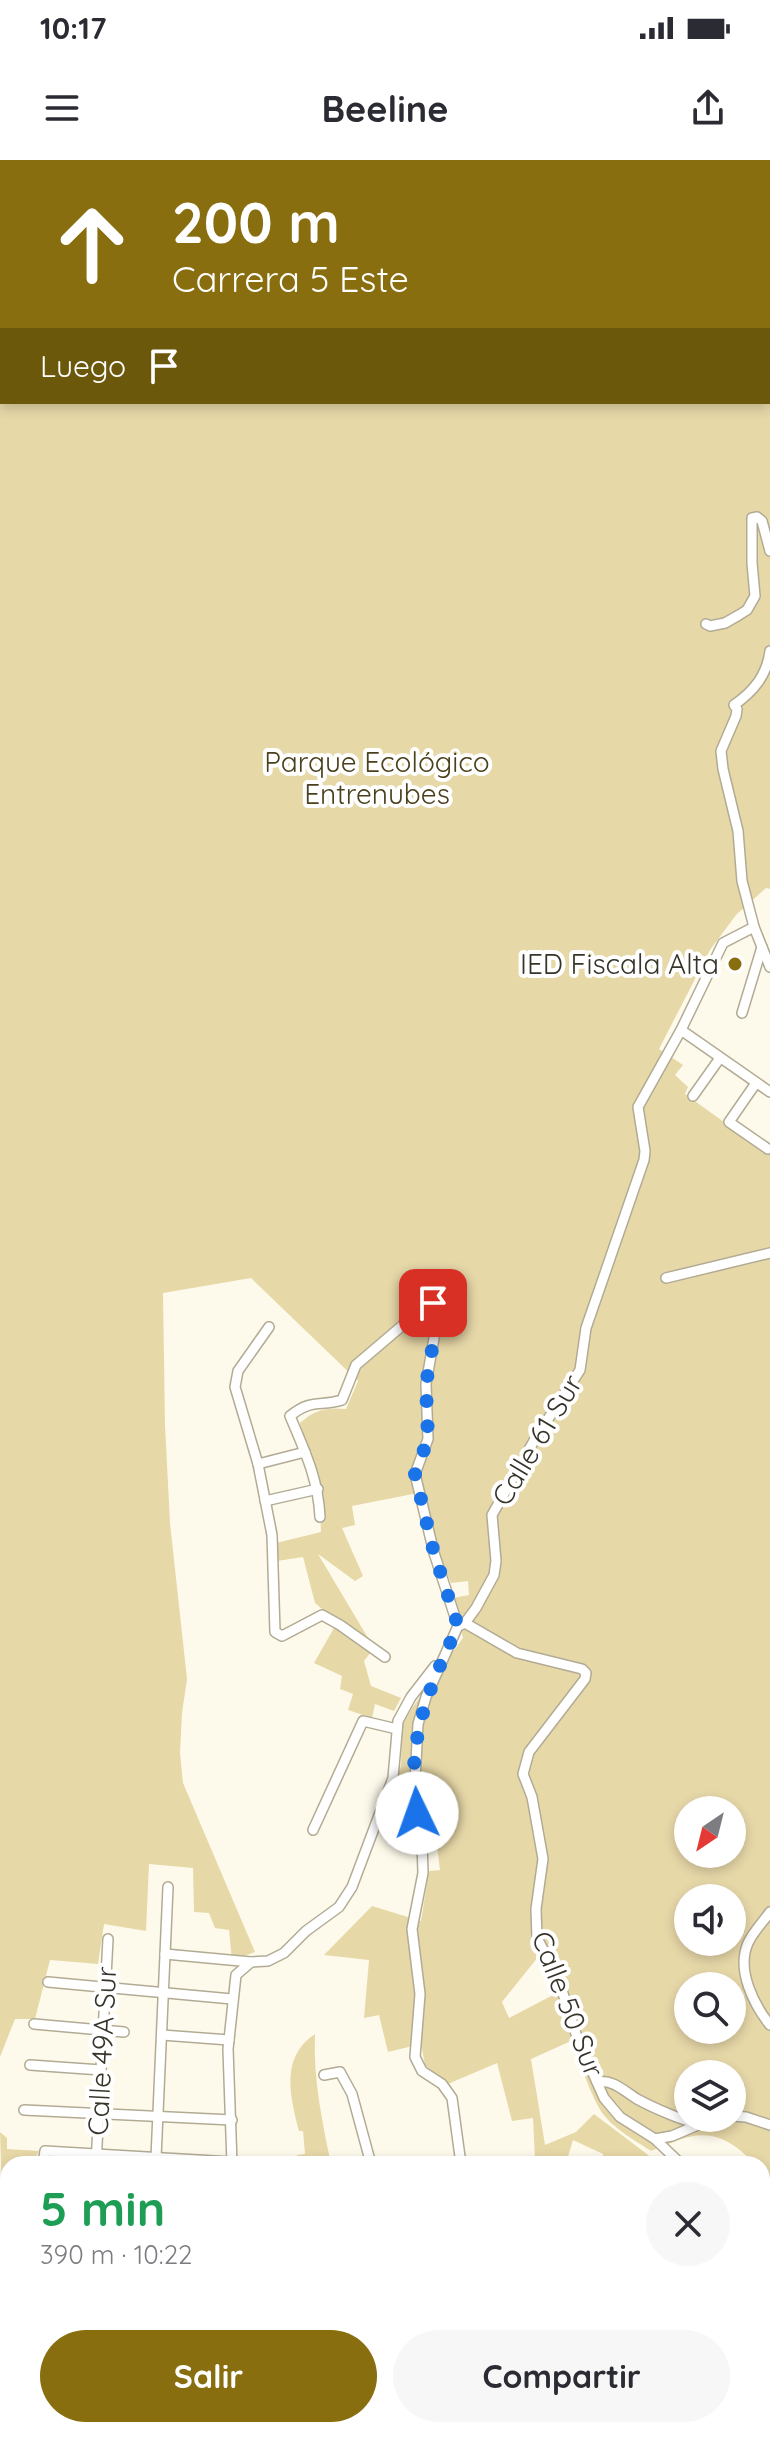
<!DOCTYPE html>
<html lang="es">
<head>
<meta charset="utf-8">
<style>
  :root { --surface:#fff; --page:#f7f7f7; --text:#2b2b33; --muted:#7c7c81; --accent:#886e0e }
  body { margin:0; font-family:Quicksand,sans-serif; background:var(--page); color:var(--text); height:100vh; display:flex; flex-direction:column; font-size:30px; white-space:nowrap }
  * { box-sizing:border-box; margin:0 }
  p { font-size:26px; color:var(--muted) }
  .icon { flex:none; width:44px; height:44px; fill:none; stroke:currentColor; stroke-width:2; stroke-linecap:round; stroke-linejoin:round }
  .map { position:relative; flex:1; overflow:hidden }
  .sheet { position:absolute; left:0px; top:1996px; width:770px; height:282px; display:flex; flex-direction:column; background:var(--surface); border-radius:24px 24px 0 0; box-shadow:0 4px 12px #0003 }
  .sheet>* { flex:none }
  .top-card { position:absolute; left:0px; top:0px; width:770px; height:244px; box-shadow:0 4px 12px #0003; background:#886e0e; color:#fff; overflow:hidden }
  .needle { width:52px; rotate:215deg }
  .fabs { position:absolute; left:674px; top:1636px; display:grid; gap:16px }
  .fabs a { display:grid; place-items:center; width:72px; height:72px; border-radius:50%; background:var(--surface); box-shadow:0 4px 12px #0003; font-size:40px }
  .pin { position:absolute; display:grid; place-items:center; width:68px; height:68px; color:#fff; margin:-34px; border-radius:16px; box-shadow:0 4px 12px #0006 }
  .me { position:absolute; width:88px; margin:-44px; rotate:357deg; stroke-linejoin:round; filter:drop-shadow(0 0 6px #0008) }
  .turn { display:flex; align-items:center; gap:28px; height:168px; padding:0 40px; font-size:36px }
  .turn .icon { width:104px; height:104px; stroke-width:2.5 }
  .turn b { display:block; font-size:56px; line-height:68px }
  .then { display:flex; align-items:center; height:76px; padding:0 40px; background:#0003; gap:16px; font-size:30px }
  .round { display:grid; place-items:center; flex:none; width:84px; height:84px; border-radius:42px; background:var(--page) }
  .summary { display:flex; align-items:center; justify-content:space-between; height:136px; padding:0 40px }
  h1 { font-size:48px; font-weight:800; line-height:60px; color:#1e9e55 }
  .cta { display:flex; gap:16px; margin-top:auto; padding:16px 40px }
  .cta a { flex:1; height:92px; border-radius:48px; background:var(--accent); color:#fff; font-size:32px; font-weight:800; line-height:92px; text-align:center }
  .cta a+a { background:var(--page); color:var(--text) }
  .status { display:flex; justify-content:space-between; align-items:center; height:56px; padding:0 40px; background:var(--surface); direction:ltr }
  .status svg { height:22px; fill:currentColor }
  header { display:flex; justify-content:space-between; align-items:center; height:104px; padding:0 40px; background:var(--surface); font-size:36px; font-weight:800 }
  .map>svg:first-child { display:block }
  .green { fill:#e7d8a8; fill-rule:evenodd }
  .lines { fill:none; stroke-linecap:round; stroke-linejoin:round }
  .stream { stroke:#9c894c; stroke-width:3 }
  .street-casing { stroke:#b2ab94; stroke-width:12 }
  .secondary-casing { stroke:#b2ab94; stroke-width:17 }
  .street { stroke:#fff; stroke-width:9 }
  .secondary { stroke:#fff; stroke-width:14 }
  .route { stroke:#1a73e8; stroke-width:14; stroke-dasharray:0 25.2 }
  .poi-dot { fill:#886e0e; stroke:#fff; stroke-width:3 }
  .labels { text-anchor:middle; stroke-width:8; stroke-linejoin:round; paint-order:stroke }
  .park-label { font-size:28px; fill:#4b401c; stroke:#fff }
  .poi-label { font-size:28px; fill:#37342a; stroke:#fff; text-anchor:end }
  .street-label { font-size:28px; fill:#37342a; stroke:#fff }
</style>
</head>
<body>
<div class="status"><b>10:17</b><svg viewBox="0 0 49 12"><path d="M0 12V9h3v3zM5 12V6h3v6zM10 12V3h3v9zM15 12V0h3v12zM26 1h20v11H26zM47 4h2v5h-2z"/></svg></div>
<header><svg class="icon" aria-label="menu" viewBox="0 0 24 24"><path d="M4 6h16M4 12h16M4 18h16"/></svg>Beeline<svg class="icon" aria-label="share" viewBox="0 0 24 24"><path d="M12 15V3M7 8l5-5 5 5M5 13v7h14v-7"/></svg></header>
<div class="map">
<svg width="770" height="2277" viewBox="0 0 770 2277">
  <rect width="100%" height="100%" fill="#fefaeb"/>
  <!-- green -->
  <g class="green">
    <path d="M0,0H770V729L766,728L736,755L710,790L659,889L683,905L675,915L688,927L685,934L770,995V2018L762,2009V2004C753,2004 748,1997 741,1991C708,1964 686,1977 651,1991C633,1979 608,1966 598,1946C587,1926 581,1902 571,1881L531,1899L545,1985L576,1972L594,1954L660,2004H603V1994L573,1980L567,2000H535L533,1958L512,1961L497,1903L448,1924L425,1905L421,1884L388,1892L379,1855L364,1858L369,1800L324,1795L372,1746L421,1761L429,1711L440,1710L433,1656L387,1646L401,1606L402,1566L412,1548L463,1478L453,1438L469,1435L468,1421L451,1423L437,1391L423,1332L352,1346L355,1365L342,1368L363,1416L355,1421L318,1394L374,1488L364,1501L371,1526L401,1538L394,1551L375,1544L372,1558L348,1550L353,1534L340,1529L342,1516L314,1503L334,1468L340,1464L315,1443L303,1397L277,1401L276,1383L321,1372L319,1328L300,1263C314,1250 327,1247 346,1249L358,1221L251,1118L163,1133L165,1265L170,1363L187,1519L182,1553L180,1593L183,1623L255,1792L232,1800L229,1770L215,1768L209,1753L194,1752L193,1708L149,1704L146,1771L104,1764L98,1804L50,1800L35,1859H15L0,1897ZM2,2H768V242H2ZM688,1650H732V1694H688ZM688,1738H732V1782H688ZM538,1797L550,1818L555,1834L509,1858L502,1842ZM688,1826H732V1870H688ZM688,1914H732V1958H688Z"/>
    <path d="M315,1874C313,1918 322,1961 331,2004H297V1995L305,1994L303,1971H299C290,1936 280,1897 315,1874Z"/>
    <path d="M0,1972L7,1978V1989L39,1991L32,2004H8V2033L2,2035Z"/>
    <path d="M345,2270H410L409,2277H346Z"/>
  </g>
  <g class="lines">
    <!-- stream -->
    <g class="stream">
      <path d="M725,0V2"/>
      <path d="M768,206L770,215"/>
    </g>
    <!-- street casing -->
    <g class="street-casing">
      <g id="street">
        <path d="M706,464L710,466L725,463L739,455L747,450L755,436L752,403V358L757,357L762,361L770,391"/>
        <path d="M770,491C767,515 754,531 734,545L737,549L736,556L721,591L723,609L738,671L742,721L754,767L770,807"/>
        <path d="M742,853L762,787"/>
        <path d="M681,870L770,932"/>
        <path d="M756,923L729,962L768,989"/>
        <path d="M693,936L720,898"/>
        <path d="M666,1118L770,1093"/>
        <path d="M269,1167L238,1211L235,1227L258,1304L272,1375L275,1472L282,1476L322,1455L340,1465L385,1497"/>
        <path d="M258,1304L305,1292"/>
        <path d="M265,1341L318,1329"/>
        <path d="M320,1357C318,1318 305,1292 290,1256C312,1238 320,1247 342,1240L356,1205L403,1165L415,1141C427,1137 436,1143 438,1155L426,1224L428,1279L415,1314L434,1393L458,1466L426,1537L418,1564L414,1639L422,1682L423,1713L412,1769L420,1834L415,1897L422,1911L442,1924L452,1938L461,2004"/>
        <path d="M465,1463L517,1493L582,1509L586,1513L585,1519L529,1592L523,1614L532,1637L543,1699L536,1749L537,1778L558,1818L578,1880L604,1938L620,1957L655,1979L681,2004"/>
        <path d="M458,1466L465,1463L476,1448L494,1415L496,1401L492,1355L535,1279L580,1210L586,1168L644,1000L645,991L638,947L681,870L723,783L754,767"/>
        <path d="M313,1670L363,1561L397,1569"/>
        <path d="M770,1752C763,1762 753,1772 748,1783C736,1810 754,1845 770,1865"/>
        <path d="M165,1794L251,1802L268,1801L284,1793L306,1771L339,1747L352,1727L393,1618L398,1561L411,1537L435,1506"/>
        <path d="M48,1822L232,1839"/>
        <path d="M34,1864L124,1872"/>
        <path d="M162,1875L229,1880"/>
        <path d="M30,1905L101,1910"/>
        <path d="M324,1915L340,1912L352,1934L371,2004"/>
        <path d="M597,1922C613,1919 624,1931 637,1939C648,1945 692,1966 703,1963C707,1962 710,1959 714,1958"/>
        <path d="M24,1950L232,1960"/>
        <path d="M732,1956L746,1957L770,1965"/>
        <path d="M655,1979L672,1976L698,1965"/>
        <path d="M156,1998L168,1727"/>
        <path d="M43,2004L45,1991L232,2002"/>
        <path d="M96,2004L108,1779"/>
        <path d="M232,2004L228,1889L236,1815L251,1802"/>
        <path d="M762,2097L770,2107"/>
        <path d="M762,2148L770,2149"/>
        <path d="M762,2231L770,2232"/>
        <path d="M6,2238L8,2201"/>
        <path d="M255,2270L259,2277"/>
        <path d="M640,2270V2277"/>
        <path d="M45,2277L46,2270"/>
        <path d="M328,2277L338,2270"/>
        <path d="M422,2277L423,2270"/>
        <path d="M457,2277L459,2270"/>
        <path d="M555,2277V2270"/>
      </g>
    </g>
    <!-- secondary casing -->
    <g class="secondary-casing">
      <g id="secondary">
        <path d="M0,2072L8,2060"/>
        <path d="M178,2270V2277"/>
      </g>
    </g>
    <!-- street -->
    <use href="#street" class="street"/>
    <!-- secondary -->
    <use href="#secondary" class="secondary"/>
  </g>
  <g class="lines">
    <!-- route -->
    <path class="route" d="M417,1653C405,1582 429,1528 458,1466L434,1393L415,1314L428,1279L426,1224L438,1155L433,1143"/>
  </g>
  <!-- markers -->
  <circle class="poi-dot" cx="735" cy="804" r="8"/>
  <g class="labels">
    <!-- park labels -->
    <g class="park-label">
      <text x="377" y="612">Parque Ecológico<tspan x="377" dy="32">Entrenubes</tspan></text>
    </g>
    <!-- poi labels -->
    <g class="poi-label">
      <text x="719" y="814">IED Fiscala Alta</text>
    </g>
    <!-- street labels -->
    <g class="street-label">
      <text transform="translate(537 1280) rotate(-59)" y="10">Calle 61 Sur</text>
      <text transform="translate(568 1844) rotate(69)" y="10">Calle 50 Sur</text>
      <text transform="translate(102 1891) rotate(-87)" y="10">Calle 49A Sur</text>
    </g>
  </g>
</svg>
<div class="fabs">
<a><svg class="needle" viewBox="-14 -14 28 28"><path d="M0-13l5 13h-10z" fill="#e53935"/><path d="M0 13l5-13h-10z" fill="#7c7c81"/></svg></a>
<a><svg class="icon" aria-label="sound" viewBox="0 0 24 24"><path d="M4 9h4l5-4v14l-5-4H4zM17 9q2 3 0 6"/></svg></a>
<a><svg class="icon" aria-label="search" viewBox="0 0 24 24"><circle cx="10" cy="10" r="6"/><path d="M15 15l6 6"/></svg></a>
<a><svg class="icon" aria-label="layers" viewBox="0 0 24 24"><path d="M12 4l9 5-9 5-9-5zM3 14l9 5 9-5"/></svg></a>
</div>
<div class="pin" style="left:433px;top:1143px;background:#d93025"><svg class="icon" aria-label="arrive" viewBox="0 0 24 24"><path d="M6 21V4h12l-3 4 3 4H6"/></svg></div>
<svg class="me" style="left:417px;top:1653px" viewBox="-20 -20 40 40"><circle r="19" fill="#fff"/><path d="M0-13L10 11 0 6-10 11z" fill="#1a73e8"/></svg>
<div class="top-card">
<div class="turn"><svg class="icon" aria-label="ahead" viewBox="0 0 24 24"><path d="M12 20V5M6 11l6-6 6 6"/></svg><div><b>200 m</b>Carrera 5 Este</div></div>
<div class="then">Luego<svg class="icon" aria-label="arrive" viewBox="0 0 24 24"><path d="M6 21V4h12l-3 4 3 4H6"/></svg></div>
</div>
<section class="sheet">
<div class="summary"><div><h1>5 min</h1><p>390 m · 10:22</p></div><a class="round"><svg class="icon" aria-label="close" viewBox="0 0 24 24"><path d="M6 6l12 12M18 6L6 18"/></svg></a></div>
<div class="cta"><a>Salir</a><a>Compartir</a></div>
</section>
</div>
</body>
</html>
